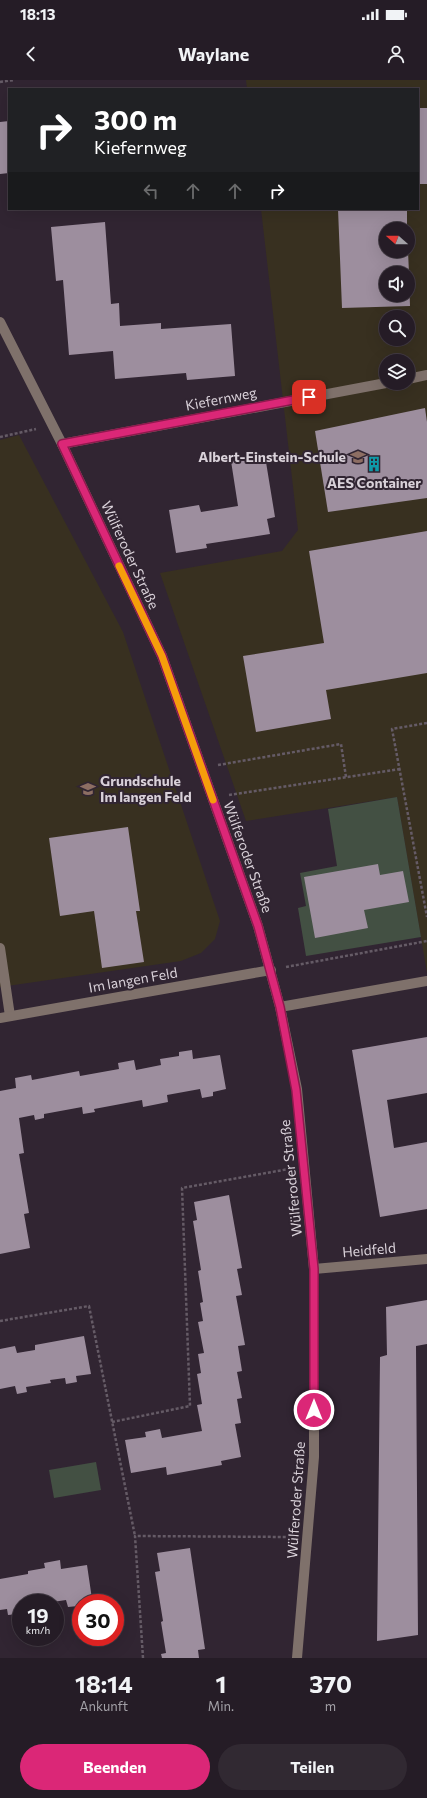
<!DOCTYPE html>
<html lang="de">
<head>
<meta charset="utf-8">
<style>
  :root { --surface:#251c26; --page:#312932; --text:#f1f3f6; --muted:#a3a1a7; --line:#423a43; --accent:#db2777 }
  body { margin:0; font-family:Commissioner,sans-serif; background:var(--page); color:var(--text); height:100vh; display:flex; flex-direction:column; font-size:15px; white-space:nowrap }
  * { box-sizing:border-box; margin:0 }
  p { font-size:13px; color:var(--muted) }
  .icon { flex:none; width:22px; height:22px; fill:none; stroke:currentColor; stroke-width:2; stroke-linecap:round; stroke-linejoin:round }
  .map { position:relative; height:1578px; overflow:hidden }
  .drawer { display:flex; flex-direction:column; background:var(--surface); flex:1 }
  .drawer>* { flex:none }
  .guide { position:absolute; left:8px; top:8px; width:411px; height:122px; border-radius:0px; box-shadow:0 4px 16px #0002,0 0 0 1px var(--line); background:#202124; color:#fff; overflow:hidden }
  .needle { width:26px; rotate:291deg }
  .controls { position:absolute; left:379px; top:142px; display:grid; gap:8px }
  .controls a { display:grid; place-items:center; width:36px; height:36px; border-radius:50%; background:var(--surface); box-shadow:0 4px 16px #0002,0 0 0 1px var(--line); font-size:20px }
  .speed { position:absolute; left:12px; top:1514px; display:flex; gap:8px; font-size:20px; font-weight:700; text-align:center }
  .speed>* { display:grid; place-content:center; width:52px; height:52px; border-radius:50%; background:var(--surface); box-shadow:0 4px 16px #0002,0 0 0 1px var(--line); line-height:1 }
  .speed small { font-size:10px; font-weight:400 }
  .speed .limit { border:6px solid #d22; background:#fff; color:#111 }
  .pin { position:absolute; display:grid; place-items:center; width:34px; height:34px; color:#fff; margin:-17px; border-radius:8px; box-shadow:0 2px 6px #0006 }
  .me { position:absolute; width:44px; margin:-22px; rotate:0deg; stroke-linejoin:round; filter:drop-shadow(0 0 3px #0008) }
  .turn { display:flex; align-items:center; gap:14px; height:84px; padding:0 20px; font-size:18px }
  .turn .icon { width:52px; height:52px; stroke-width:2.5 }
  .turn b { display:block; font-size:28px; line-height:34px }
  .lanes { display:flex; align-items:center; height:38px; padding:0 20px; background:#0003; justify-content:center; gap:20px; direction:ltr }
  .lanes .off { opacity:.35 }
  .eta { display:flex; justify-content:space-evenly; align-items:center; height:68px; text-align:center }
  .eta b { font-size:24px; font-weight:700; line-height:28px }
  .action { display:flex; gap:8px; margin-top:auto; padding:8px 20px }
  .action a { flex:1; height:46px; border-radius:24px; background:var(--accent); color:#fff; font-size:16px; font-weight:700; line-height:46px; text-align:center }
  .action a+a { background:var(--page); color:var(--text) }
  .status { display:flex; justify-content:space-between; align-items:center; height:28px; padding:0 20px; background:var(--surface); direction:ltr }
  .status svg { height:11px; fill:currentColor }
  header { display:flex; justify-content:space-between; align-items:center; height:52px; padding:0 20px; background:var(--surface); font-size:18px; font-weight:700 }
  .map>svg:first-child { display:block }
  .education { fill:#383020; fill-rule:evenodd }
  .green { fill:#435043 }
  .building { fill:#9d8e9e }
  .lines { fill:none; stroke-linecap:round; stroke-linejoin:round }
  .path { stroke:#655b66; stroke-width:2.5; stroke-dasharray:3 2; stroke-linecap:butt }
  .minor { stroke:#7f716b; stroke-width:10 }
  .route-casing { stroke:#8e194d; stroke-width:10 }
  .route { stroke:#db2777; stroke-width:7 }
  .slow { stroke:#f59e0b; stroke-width:7 }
  .labels { text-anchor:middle; stroke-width:4; stroke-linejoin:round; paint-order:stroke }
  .street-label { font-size:14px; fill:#d9d1d9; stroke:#312532 }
  .poi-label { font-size:14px; font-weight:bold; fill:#d9d1d9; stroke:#312532; text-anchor:end }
</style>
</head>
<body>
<div class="status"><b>18:13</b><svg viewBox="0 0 49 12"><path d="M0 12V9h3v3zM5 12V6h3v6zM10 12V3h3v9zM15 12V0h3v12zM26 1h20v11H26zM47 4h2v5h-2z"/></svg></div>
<header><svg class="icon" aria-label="back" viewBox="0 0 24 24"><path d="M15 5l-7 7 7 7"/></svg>Waylane<svg class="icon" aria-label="person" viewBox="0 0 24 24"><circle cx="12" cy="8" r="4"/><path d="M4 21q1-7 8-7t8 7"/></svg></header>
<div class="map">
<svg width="427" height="1578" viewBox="0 0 427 1578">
  <rect width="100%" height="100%" fill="#312532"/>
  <!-- education -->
  <g class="education">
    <path d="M246,0H427V893L397,717L246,741L160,493L282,471L298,450L261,129H418V9H247ZM386,149H408V171H386ZM386,193H408V215H386ZM386,237H408V259H386ZM386,281H408V303H386Z"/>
    <path d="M19,355L123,552L220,841L215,859L201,873L181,881L0,907V360Z"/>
  </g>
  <!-- green -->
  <g class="green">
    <path d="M397,717L421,857L306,876L298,828L306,826L300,793L337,786L328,729Z"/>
    <path d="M96,1382L101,1410L54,1418L49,1390Z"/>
  </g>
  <!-- building -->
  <g class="building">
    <rect x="418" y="28" width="9" height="76"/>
    <path d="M9,41V93L0,94V42Z"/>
    <path d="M338,129H407V149H386V171H408L409,193H386V215H408V196H409L410,226L342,228Z"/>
    <path d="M105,142L111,224L119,223L120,246L161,243V249L231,244L235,296L187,300L186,293L115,299L113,271L69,275L63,200L56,201L51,147Z"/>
    <path d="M425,328L427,342V418L328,432L315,351Z"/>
    <path d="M265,376L275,437L267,439L270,454L206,464L207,468L176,473L169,430L199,425L201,432L238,426L231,381Z"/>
    <path d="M427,451V593L326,610L331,639L256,652L243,576L324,563L309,471Z"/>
    <path d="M128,747L140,831H136L144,882L102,888L94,831L60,836L49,758Z"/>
    <path d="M378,784L380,795L403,791L409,822L364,830L368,848L315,858L304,797Z"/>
    <path d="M427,957V1013L387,1020L394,1068L427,1062V1129L380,1137L352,970Z"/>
    <path d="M192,970L193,979L220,975L226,1009L213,1012V1016L202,1018L200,1009L167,1015L168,1022L143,1027L142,1020L94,1029L95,1032L83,1034L82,1027L44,1034V1038L35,1040L34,1035L19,1038L24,1073L19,1074L29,1133L24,1134L30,1168L0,1174V1011L16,1008L15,998L31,995L32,1000L79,991L80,996L119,989L118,983L134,980L136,990L161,985L160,979L179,976V972Z"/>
    <path d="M229,1115L242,1188L237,1189L242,1215L236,1216L245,1265L238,1266L242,1291L237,1292L242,1318L237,1319L241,1343L235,1344L241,1377L221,1381L222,1385L167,1395L166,1387L131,1393L125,1360L146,1357L145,1352L160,1349L162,1358L202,1351L197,1325L202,1324L197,1294L201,1293L198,1274L204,1273L198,1242L203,1241L200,1223L203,1222L198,1191L201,1190L193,1141L197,1140L194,1122Z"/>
    <path d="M427,1220V1264L416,1266L418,1555L377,1561L380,1277L387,1275L386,1227Z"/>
    <path d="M84,1256L91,1294L76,1296L77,1302L66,1304L65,1298L50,1300L51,1303L26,1307L27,1312L17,1314L15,1306L0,1309V1269L15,1266L17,1273L35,1270V1265Z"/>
    <path d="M190,1468L205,1569L198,1570L199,1578H162L161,1574L166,1573L161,1542L163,1541L155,1492L160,1491L157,1473Z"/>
    <path d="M60,1480L61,1489L87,1485L92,1519L78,1522V1526L68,1527L66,1520L46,1523H21V1531H18L19,1534L8,1535L7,1529L0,1530V1499L28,1494V1491L45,1488L44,1483Z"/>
  </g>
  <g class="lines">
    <!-- path -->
    <g class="path">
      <path d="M0,2L14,0"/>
      <path d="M0,357L36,349"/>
      <path d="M427,643L392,649L427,837"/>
      <path d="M218,685L341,664L346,697"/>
      <path d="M229,715L400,689"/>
      <path d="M286,887L427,861"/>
      <path d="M0,1241L89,1226L135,1456"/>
      <path d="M112,1342L190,1326L182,1108L289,1089"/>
      <path d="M143,1578L135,1456L292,1457"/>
    </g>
    <!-- minor -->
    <g class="minor">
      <path d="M0,242L62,364L162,576L258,846L280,927L297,1009L314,1189V1377L297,1578"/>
      <path d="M408,299L427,295"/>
      <path d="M62,364L386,303"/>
      <path d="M0,868L10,936"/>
      <path d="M280,927L427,901"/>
      <path d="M0,938L271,890"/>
      <path d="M314,1189L427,1179"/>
    </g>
  </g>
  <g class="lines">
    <!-- route casing -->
    <g class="route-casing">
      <path id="route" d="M309,317L62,364L162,576L258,846L280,927L296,1010L314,1189V1330"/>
    </g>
    <!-- route -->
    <use href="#route" class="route"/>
    <!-- slow -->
    <path class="slow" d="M119,486L162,576L213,720"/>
  </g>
  <!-- icons -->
  <defs>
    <g id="school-bare" transform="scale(1.2)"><path d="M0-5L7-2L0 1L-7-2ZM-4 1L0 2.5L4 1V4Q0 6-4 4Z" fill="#8d6e63" stroke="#312532" stroke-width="2.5" paint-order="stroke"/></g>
    <g id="building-bare" transform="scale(1.2)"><path d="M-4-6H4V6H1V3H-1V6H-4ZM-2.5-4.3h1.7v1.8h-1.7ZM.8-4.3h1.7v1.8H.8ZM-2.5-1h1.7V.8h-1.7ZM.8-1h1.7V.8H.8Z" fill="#0f9aa8" stroke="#312532" stroke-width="2.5" paint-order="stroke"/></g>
  </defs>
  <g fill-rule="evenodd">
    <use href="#school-bare" x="358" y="377"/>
    <use href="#building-bare" x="374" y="384"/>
    <use href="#school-bare" x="88" y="709"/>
  </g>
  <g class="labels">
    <!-- street labels -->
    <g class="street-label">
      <text transform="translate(221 319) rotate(-11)" y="5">Kiefernweg</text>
      <text transform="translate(130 475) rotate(65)" y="5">Wülferoder Straße</text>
      <text transform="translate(248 777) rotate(70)" y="5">Wülferoder Straße</text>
      <text transform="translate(133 900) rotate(-10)" y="5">Im langen Feld</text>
      <text transform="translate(291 1098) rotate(-96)" y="5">Wülferoder Straße</text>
      <text transform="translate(369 1170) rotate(-5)" y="5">Heidfeld</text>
      <text transform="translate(296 1420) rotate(-86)" y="5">Wülferoder Straße</text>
    </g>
    <!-- poi labels -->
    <g class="poi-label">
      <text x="346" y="382">Albert-Einstein-Schule</text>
      <text x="374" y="408" text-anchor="middle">AES Container</text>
      <text x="100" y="706" text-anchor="start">Grundschule<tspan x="100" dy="16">Im langen Feld</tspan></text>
    </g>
  </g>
</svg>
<div class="controls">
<a><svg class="needle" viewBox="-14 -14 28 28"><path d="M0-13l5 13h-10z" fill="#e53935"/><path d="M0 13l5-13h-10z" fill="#a3a1a7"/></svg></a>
<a><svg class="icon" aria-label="sound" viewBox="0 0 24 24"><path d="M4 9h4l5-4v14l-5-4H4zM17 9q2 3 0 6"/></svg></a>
<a><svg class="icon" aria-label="search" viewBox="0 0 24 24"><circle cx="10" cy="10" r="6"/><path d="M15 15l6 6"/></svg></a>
<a><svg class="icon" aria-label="layers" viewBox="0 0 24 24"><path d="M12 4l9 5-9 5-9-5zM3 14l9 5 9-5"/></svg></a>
</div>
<div class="speed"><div>19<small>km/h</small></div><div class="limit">30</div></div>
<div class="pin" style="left:309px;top:317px;background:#d93025"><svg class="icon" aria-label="arrive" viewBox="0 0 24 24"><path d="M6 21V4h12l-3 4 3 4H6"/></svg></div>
<svg class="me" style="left:314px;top:1330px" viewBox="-20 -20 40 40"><circle r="17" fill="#db2777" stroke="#fff" stroke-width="3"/><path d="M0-11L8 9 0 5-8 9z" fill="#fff"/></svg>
<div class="guide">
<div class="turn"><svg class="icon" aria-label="right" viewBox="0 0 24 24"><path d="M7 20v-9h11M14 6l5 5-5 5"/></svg><div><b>300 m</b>Kiefernweg</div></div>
<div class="lanes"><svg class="icon off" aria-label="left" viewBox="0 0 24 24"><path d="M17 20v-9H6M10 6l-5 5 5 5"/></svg><svg class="icon off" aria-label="ahead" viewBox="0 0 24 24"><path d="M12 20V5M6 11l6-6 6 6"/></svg><svg class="icon off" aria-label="ahead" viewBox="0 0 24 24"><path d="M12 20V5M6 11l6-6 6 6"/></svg><svg class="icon" aria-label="right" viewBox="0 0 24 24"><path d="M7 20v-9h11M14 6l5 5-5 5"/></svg></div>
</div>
</div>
<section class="drawer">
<div class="eta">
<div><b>18:14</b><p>Ankunft</p></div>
<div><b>1</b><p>Min.</p></div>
<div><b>370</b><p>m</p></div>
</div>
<div class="action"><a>Beenden</a><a>Teilen</a></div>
</section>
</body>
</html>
